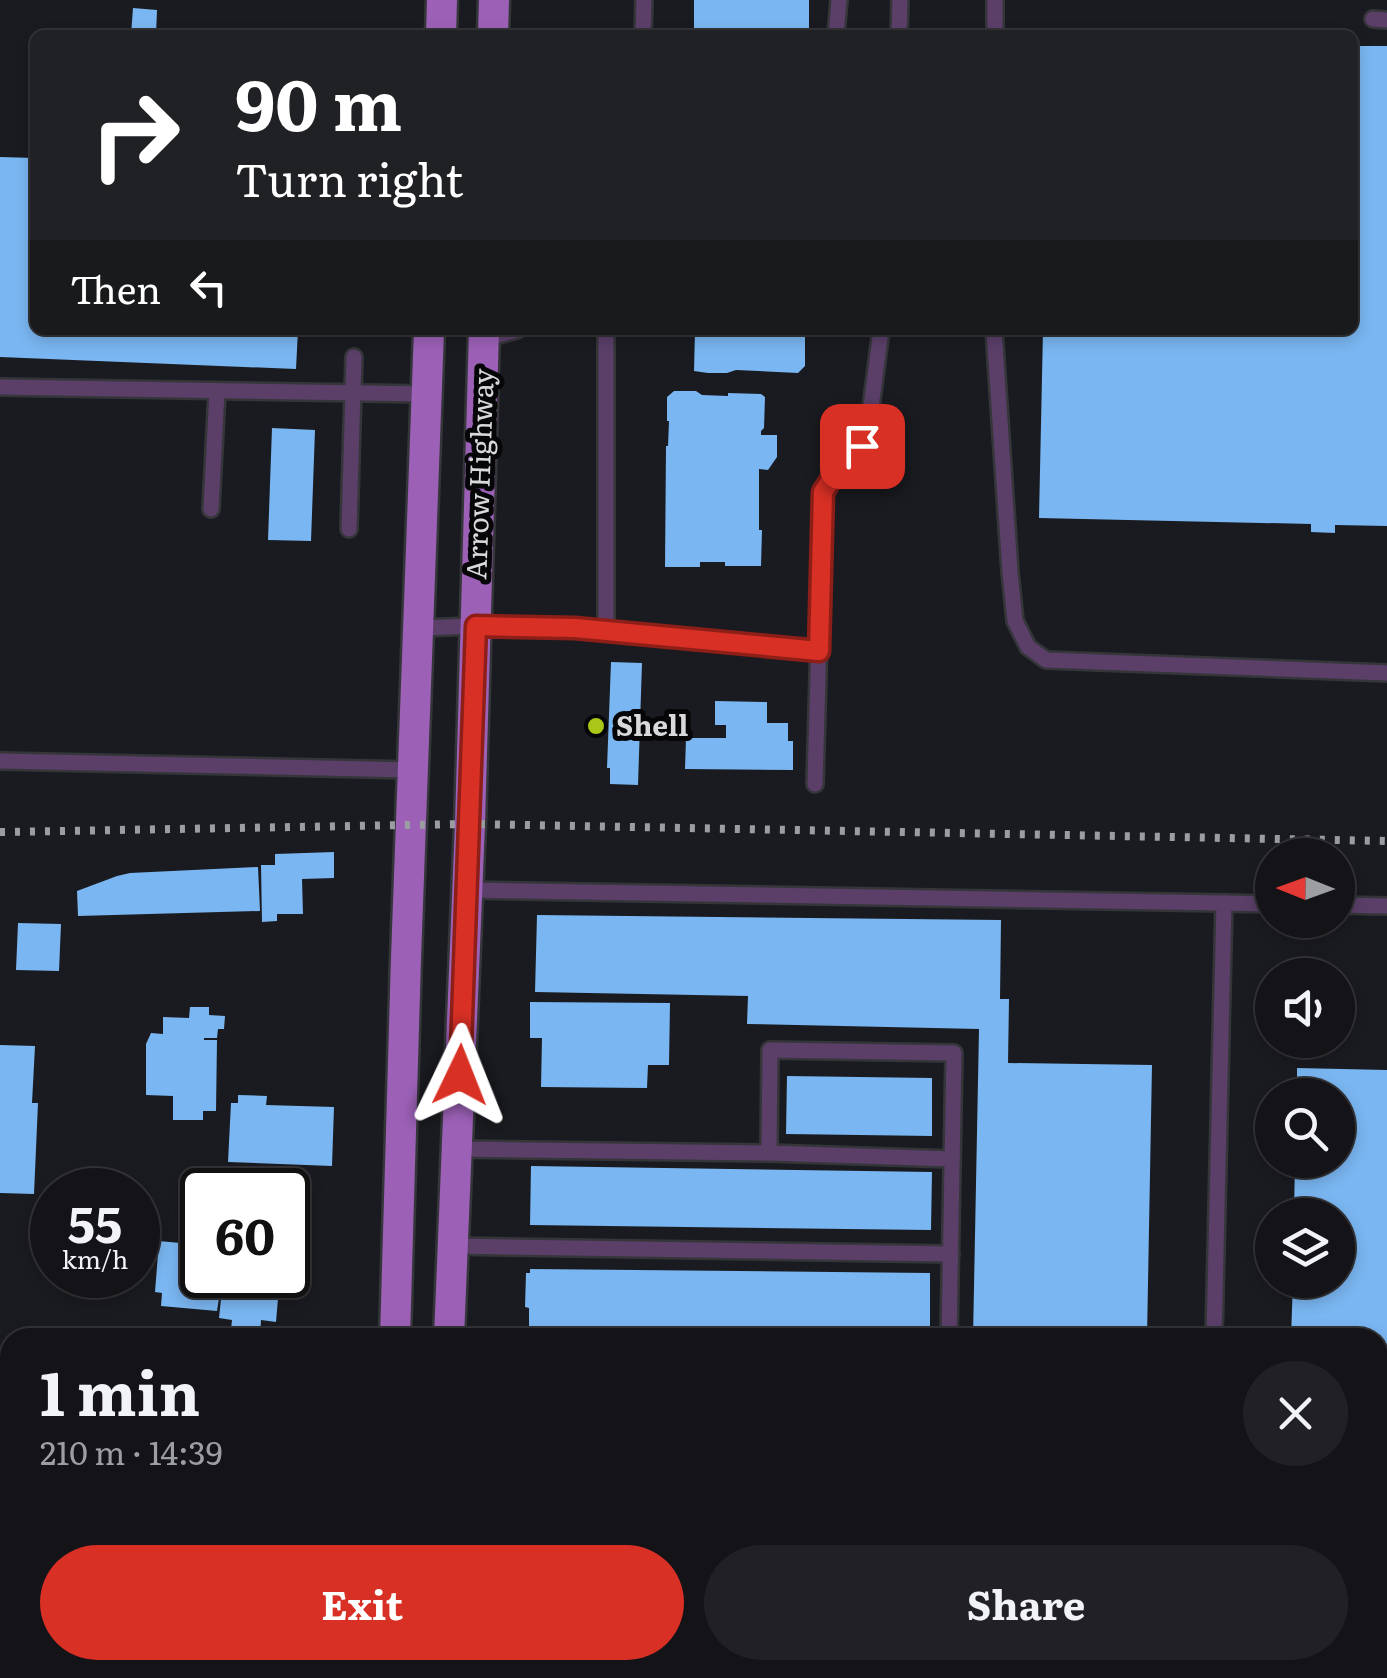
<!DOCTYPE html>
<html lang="en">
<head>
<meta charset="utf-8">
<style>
  :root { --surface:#141418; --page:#212125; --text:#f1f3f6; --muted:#9d9ea2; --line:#333337; --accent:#d93025 }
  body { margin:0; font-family:Literata,serif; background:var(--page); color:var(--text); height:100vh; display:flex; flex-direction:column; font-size:38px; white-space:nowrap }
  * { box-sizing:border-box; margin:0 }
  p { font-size:32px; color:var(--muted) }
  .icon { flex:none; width:55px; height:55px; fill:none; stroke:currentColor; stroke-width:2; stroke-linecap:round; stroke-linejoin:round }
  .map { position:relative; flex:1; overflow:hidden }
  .drawer { position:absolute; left:0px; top:1328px; width:1388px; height:352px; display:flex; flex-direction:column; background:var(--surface); border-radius:30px 30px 0 0; box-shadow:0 5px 15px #0003,0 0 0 2px var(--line) }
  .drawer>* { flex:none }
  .banner { position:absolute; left:30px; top:30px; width:1328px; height:305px; border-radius:15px; box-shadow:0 5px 15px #0003,0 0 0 2px var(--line); background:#202124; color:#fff; overflow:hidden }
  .needle { width:65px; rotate:271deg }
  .buttons { position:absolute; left:1255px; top:838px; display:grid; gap:20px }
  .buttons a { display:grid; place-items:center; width:100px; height:100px; border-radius:50%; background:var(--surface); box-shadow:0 5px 15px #0003,0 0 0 2px var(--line); font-size:50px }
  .speed { position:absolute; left:30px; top:1168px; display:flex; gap:20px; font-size:50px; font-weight:700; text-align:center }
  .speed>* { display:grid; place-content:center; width:130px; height:130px; border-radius:50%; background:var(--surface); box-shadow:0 5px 15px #0003,0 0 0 2px var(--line); line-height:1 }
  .speed small { font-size:25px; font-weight:400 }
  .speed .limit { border:5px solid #111; border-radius:15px; background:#fff; color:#111 }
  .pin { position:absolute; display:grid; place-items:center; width:85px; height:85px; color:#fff; margin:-42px; border-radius:20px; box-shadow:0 5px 15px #0006 }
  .me { position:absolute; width:110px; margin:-55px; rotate:2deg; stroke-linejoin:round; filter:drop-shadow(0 0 8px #0008) }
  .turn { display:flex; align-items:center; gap:35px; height:210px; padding:0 40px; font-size:45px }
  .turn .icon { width:130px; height:130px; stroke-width:2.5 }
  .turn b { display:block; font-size:70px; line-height:85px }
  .then { display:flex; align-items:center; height:95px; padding:0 40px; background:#0003; gap:20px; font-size:38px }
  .round { display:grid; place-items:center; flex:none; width:105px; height:105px; border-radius:52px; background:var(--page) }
  .head { display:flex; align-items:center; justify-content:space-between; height:170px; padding:0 40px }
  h1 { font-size:60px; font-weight:700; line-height:75px }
  .button { display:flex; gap:20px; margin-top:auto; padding:20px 40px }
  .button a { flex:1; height:115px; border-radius:60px; background:var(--accent); color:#fff; font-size:40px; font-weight:700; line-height:115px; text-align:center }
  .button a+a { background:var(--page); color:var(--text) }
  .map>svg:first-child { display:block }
  .building { fill:#7ab6f1 }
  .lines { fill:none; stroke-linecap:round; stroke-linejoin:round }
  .service-casing { stroke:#35363a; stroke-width:20 }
  .primary-casing { stroke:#35363a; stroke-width:35 }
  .service { stroke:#5b3f69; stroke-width:15 }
  .primary { stroke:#9c61b7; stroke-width:30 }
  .rail { stroke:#9c9da1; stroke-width:8; stroke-dasharray:5 10; stroke-linecap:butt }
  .route-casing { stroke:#8d1f18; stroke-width:25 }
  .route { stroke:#d93025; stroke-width:18 }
  .poi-dot { fill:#aac717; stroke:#060608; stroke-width:4 }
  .labels { text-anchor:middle; stroke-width:10; stroke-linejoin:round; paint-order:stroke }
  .street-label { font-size:28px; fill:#d8d9dd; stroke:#060608 }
  .poi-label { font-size:28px; font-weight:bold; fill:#d8d9dd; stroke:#060608; text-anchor:start }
</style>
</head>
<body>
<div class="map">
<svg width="1387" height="1678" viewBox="0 0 1387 1678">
  <rect width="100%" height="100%" fill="#1a1b20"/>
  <!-- building -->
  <g class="building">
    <rect x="694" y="0" width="115" height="35"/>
    <path d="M133,8L157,10L156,35H131Z"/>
    <path d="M1352,46H1387V526L1335,525V533L1311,532V524L1039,518L1043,330H1352Z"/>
    <path d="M0,157L35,158V330H298L296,369L0,357Z"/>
    <path d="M695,330H805V366L798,373L736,370L727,373H708L694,371Z"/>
    <path d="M674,391H696L702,395L728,396V393L761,394L765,397L764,428L761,431V435H777V457L768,470L759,469V530H762L761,566H725V562H700V567H665L666,446H668L669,421H667V397Z"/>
    <path d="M272,428L315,430L311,541L268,540Z"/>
    <path d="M611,662L642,663L638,785L610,784V768H607Z"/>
    <path d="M715,701L767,702V723H788V741H793V770L685,769L686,738H726V725H715Z"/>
    <path d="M334,852V878L302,879L303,914H277V921L262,922L261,865H275V854Z"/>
    <path d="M258,867L260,911L78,916L77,891L117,876L130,873Z"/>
    <path d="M537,915L1001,920L1000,999H1009L1008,1063L1152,1065L1147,1338H973L979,1029L747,1024L748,996L535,992Z"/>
    <path d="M18,923L61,924L59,971L16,970Z"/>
    <path d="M530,1002L670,1003L669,1065H648L647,1088L541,1087L542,1038H530Z"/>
    <path d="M190,1007H209V1015L225,1016L224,1029H218L217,1038H204V1040H217L216,1111H203V1120H173V1096L146,1095V1044L151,1033L163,1034V1017L189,1018Z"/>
    <path d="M0,1045L35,1046L32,1103H38L34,1194L0,1193Z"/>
    <path d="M1297,1068L1387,1070V1649H1378V1338H1291L1293,1280H1338V1215H1294L1295,1160H1338V1095H1297Z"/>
    <path d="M787,1076L932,1078V1136L786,1134Z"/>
    <path d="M238,1095L267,1096L266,1105L334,1107L332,1166L228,1162L231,1103H238Z"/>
    <path d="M531,1166L932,1172L931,1230L530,1225Z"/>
    <path d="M40,1203L52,1204V1219L40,1218Z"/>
    <path d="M159,1241L202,1245V1275H280L276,1322L261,1320L260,1338H230L232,1320L219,1318L221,1299L219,1298L217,1311L161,1306L162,1293L155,1292Z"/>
    <path d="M530,1269L930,1273V1332L529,1327V1308L525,1307L526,1273H530Z"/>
    <path d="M144,1670H291L290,1678H143Z"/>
    <rect x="509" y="1670" width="29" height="8"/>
    <path d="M966,1670H995V1678H965Z"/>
  </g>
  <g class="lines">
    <!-- service casing -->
    <g class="service-casing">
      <g id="service">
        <path d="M1373,19L1387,20"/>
        <path d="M643,35L644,0"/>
        <path d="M836,35L839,0"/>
        <path d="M899,35L900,0"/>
        <path d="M995,35V0"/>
        <path d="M994,330L1010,572L1015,621L1028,647L1046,660L1387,673"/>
        <path d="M484,339L517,330"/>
        <path d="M0,387L426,394"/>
        <path d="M211,509L217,391"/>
        <path d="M349,529L354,357"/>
        <path d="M419,628L475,626L575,629L819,651"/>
        <path d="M606,631V330"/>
        <path d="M0,761L412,770"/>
        <path d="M815,784L823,493L837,473L854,461L862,446L869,423L881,330"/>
        <path d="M467,890L1224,903L1214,1338"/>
        <path d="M1224,903L1272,904"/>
        <path d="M1338,905L1387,906"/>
        <path d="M456,1149L769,1153L770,1050L954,1053L949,1338"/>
        <path d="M769,1153L952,1159"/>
        <path d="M453,1246L951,1254"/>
        <path d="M558,1670V1673L945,1675V1670"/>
        <path d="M1206,1678L1207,1670"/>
      </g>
    </g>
    <!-- primary casing -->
    <g class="primary-casing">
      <g id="primary">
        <path d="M441,35L442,0"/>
        <path d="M493,35L494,0"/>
        <path d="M395,1338L406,958L429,330"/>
        <path d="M449,1338L470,824L484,330"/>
        <path d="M379,1678V1670"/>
        <path d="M435,1678V1670"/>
      </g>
    </g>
    <!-- service -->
    <use href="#service" class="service"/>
    <!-- primary -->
    <use href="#primary" class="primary"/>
    <!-- rail -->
    <path class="rail" d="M0,832L470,824L1387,841"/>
  </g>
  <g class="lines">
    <!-- route casing -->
    <g class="route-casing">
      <path id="route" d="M460,1075L476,626L575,628L819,651L823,492L836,472L854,460L862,446"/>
    </g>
    <!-- route -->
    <use href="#route" class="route"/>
  </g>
  <!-- markers -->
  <circle class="poi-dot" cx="596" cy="726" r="10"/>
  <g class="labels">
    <!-- street labels -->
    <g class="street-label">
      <text transform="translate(480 474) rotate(-88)" y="10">Arrow Highway</text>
    </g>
    <!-- poi labels -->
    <g class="poi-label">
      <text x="616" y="736">Shell</text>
    </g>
  </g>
</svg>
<div class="buttons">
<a><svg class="needle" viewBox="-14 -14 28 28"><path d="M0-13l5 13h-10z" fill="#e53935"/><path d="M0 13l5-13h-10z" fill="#9d9ea2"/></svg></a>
<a><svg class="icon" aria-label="sound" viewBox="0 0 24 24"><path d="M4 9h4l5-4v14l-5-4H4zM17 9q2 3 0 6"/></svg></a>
<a><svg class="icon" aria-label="search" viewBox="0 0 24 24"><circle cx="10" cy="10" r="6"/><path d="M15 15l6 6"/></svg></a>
<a><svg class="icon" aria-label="layers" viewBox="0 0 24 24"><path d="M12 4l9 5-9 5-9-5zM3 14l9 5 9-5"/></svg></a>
</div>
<div class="speed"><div>55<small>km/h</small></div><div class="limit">60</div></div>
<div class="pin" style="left:862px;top:446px;background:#d93025"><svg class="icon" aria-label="arrive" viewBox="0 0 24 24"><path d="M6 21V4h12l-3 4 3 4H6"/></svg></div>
<svg class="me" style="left:460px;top:1075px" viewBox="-20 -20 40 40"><path d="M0-17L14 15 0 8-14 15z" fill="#d93025" stroke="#fff" stroke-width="4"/></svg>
<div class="banner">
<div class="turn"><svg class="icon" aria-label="right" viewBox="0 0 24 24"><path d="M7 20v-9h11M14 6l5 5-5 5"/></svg><div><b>90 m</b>Turn right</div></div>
<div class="then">Then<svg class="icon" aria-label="left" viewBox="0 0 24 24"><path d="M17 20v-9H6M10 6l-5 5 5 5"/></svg></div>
</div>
<section class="drawer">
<div class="head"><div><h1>1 min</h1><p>210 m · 14:39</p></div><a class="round"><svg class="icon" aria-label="close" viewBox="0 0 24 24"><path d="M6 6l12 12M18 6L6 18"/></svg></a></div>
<div class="button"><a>Exit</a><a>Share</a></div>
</section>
</div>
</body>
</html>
